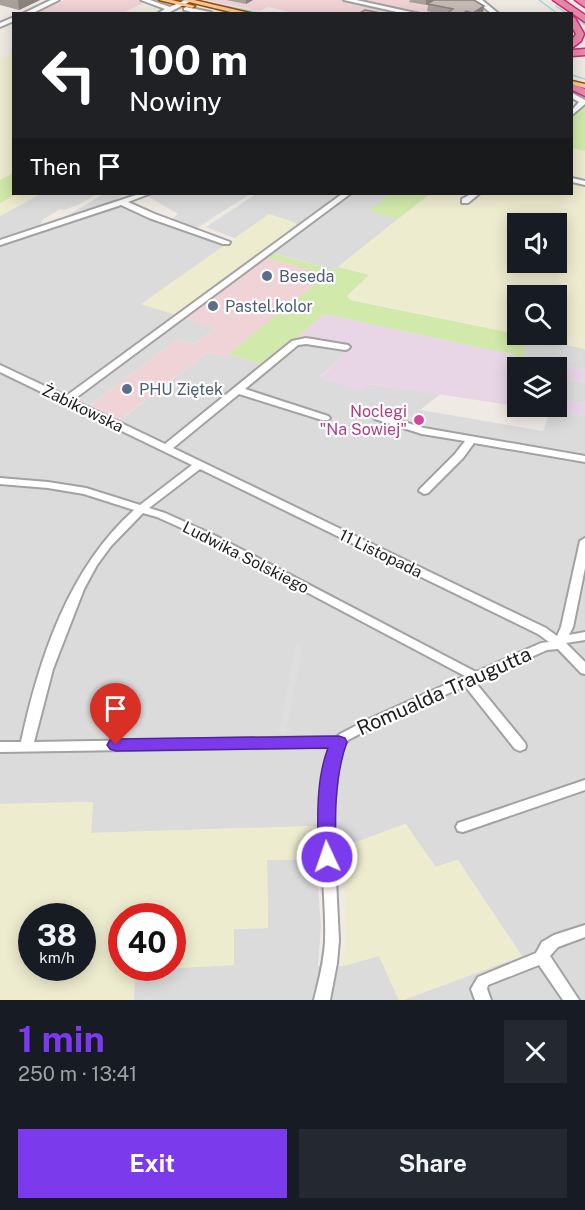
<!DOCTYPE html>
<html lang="en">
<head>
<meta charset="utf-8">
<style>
  :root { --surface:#171b24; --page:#242831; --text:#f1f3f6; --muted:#9ea1a6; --accent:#7c3aed }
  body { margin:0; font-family:"Public Sans",sans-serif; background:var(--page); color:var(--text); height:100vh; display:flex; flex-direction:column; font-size:22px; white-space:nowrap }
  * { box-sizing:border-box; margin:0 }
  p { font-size:20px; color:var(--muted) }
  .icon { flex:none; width:33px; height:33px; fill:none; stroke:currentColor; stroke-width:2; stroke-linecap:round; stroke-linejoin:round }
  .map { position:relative; height:1000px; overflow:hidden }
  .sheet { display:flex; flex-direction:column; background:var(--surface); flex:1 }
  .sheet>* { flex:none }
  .hud { position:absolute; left:12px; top:12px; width:561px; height:183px; border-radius:0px; box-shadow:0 3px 15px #0003; background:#202124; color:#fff; overflow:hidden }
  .buttons { position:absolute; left:507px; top:213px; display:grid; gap:12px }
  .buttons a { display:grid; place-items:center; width:60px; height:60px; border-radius:0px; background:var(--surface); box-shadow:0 3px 15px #0003; font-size:30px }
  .speed { position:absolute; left:18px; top:903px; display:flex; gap:12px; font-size:30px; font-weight:700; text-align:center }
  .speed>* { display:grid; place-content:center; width:78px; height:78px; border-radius:50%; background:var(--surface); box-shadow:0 3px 15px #0003; line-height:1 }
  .speed small { font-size:15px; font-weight:400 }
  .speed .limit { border:9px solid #d22; background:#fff; color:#111 }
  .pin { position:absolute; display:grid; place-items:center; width:51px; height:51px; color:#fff; margin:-62px -26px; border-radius:50% 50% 50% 0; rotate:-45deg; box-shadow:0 0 6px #0007 }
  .pin .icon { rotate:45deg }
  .me { position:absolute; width:66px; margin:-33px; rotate:357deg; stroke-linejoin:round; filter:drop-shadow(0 0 4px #0008) }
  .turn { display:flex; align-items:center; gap:21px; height:126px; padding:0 18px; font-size:27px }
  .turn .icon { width:78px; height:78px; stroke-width:2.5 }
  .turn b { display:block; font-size:42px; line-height:51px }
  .then { display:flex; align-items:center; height:57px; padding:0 18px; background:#0003; gap:12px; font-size:22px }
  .round { display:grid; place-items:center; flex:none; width:63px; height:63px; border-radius:0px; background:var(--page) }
  .summary { display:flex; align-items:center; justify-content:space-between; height:102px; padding:0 18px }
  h1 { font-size:36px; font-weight:700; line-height:45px; color:var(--accent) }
  .action { display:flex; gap:12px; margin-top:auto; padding:12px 18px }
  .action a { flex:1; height:69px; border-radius:0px; background:var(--accent); color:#fff; font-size:24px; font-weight:700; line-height:69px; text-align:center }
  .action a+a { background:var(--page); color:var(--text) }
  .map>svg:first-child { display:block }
  .residential { fill:#dcdbdb }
  .commercial { fill:#f0d3d6 }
  .industrial { fill:#e8d6e7 }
  .farmland { fill:#edeccf; fill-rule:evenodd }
  .grass { fill:#d1e9aa }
  .parking { fill:#dedede }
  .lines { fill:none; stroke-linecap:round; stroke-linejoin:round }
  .stream { stroke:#a4d7dc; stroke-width:1.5 }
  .minor-casing { stroke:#a2a2a2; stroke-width:4 }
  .major-casing { stroke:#965101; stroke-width:3 }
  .highway-casing { stroke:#d8267a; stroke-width:3 }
  .minor { fill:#fff; fill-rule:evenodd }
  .major { fill:#fbc69d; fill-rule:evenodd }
  .highway { fill:#e68ca9; fill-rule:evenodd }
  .wall { fill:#aaa19d }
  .shaded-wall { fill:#8b8380 }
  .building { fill:#c6bbb7; stroke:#8b8380; stroke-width:1.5 }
  .route { fill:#7c3aed; stroke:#51269a; stroke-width:1.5 }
  .service-dot { fill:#5c6f8a; stroke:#fff; stroke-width:2 }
  .hotel-dot { fill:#d1479c; stroke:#fff; stroke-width:2 }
  .labels { text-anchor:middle; stroke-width:4.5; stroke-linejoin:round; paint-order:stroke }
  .service-label { font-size:16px; fill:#4e5e75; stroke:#fff; text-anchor:start }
  .street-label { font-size:16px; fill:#1e1e1e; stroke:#fff }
  .hotel-label { font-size:16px; fill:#b23c85; stroke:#fff; text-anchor:end }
  .near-street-label { font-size:20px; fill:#1e1e1e; stroke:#fff }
</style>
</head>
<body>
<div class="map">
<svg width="585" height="1000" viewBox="0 0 585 1000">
  <rect width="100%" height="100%" fill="#efeae4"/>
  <!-- residential -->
  <g class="residential">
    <path d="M40,194H97L78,205L64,210L60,209L42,220L41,225L47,229L121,204L162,225L225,246L142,304L216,328L195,344L178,339L82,411L112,426L208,352L225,357L228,354L265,365L297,337L345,350L339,360L319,377L440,394L420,410L543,431L550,411L585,416V1000H403L522,956L458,860L436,867L405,824L316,857L315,826L90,833L93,802L0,804V216Z"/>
    <path d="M104,194H125L106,205L65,217Z"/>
    <path d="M150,194H250L194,230L171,220L178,214L146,195Z"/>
    <path d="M256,194H391L370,211L398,219L334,270L270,252L206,227Z"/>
    <path d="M526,336L585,349V370L524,357Z"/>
    <path d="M556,378L585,383V403L557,399Z"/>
    <path d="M316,859L321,926L318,966H343L379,956L399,1000H134V970L234,965L233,929L268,928L267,860Z"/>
  </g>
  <!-- commercial -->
  <g class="commercial">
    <path d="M65,0H137L146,2L126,11L134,13L34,14Z"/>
    <path d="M204,0H473L492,13L299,14L268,7L260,11Z"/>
    <path d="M266,257L328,274L225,357L208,352L119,420L89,406L178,339L195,344L215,329L183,318Z"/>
  </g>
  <!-- industrial -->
  <g class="industrial">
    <path d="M324,314L585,370V383L557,378L556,368H518L517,370L512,369L507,383L517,390V406L370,384L361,391L319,378L339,360L345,349L297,337Z"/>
    <path d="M557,399L585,403V416L522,407L556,406Z"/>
  </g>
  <!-- farmland -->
  <g class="farmland">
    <path d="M13,53V173L0,180V59Z"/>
    <path d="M572,148L585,151V182L572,179Z"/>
    <path d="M572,182L585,184V349L347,298L368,275L338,267L430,194H470L459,202L467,205L480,194H572ZM518,224H556V262H518ZM518,296H556V334H518Z"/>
    <path d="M17,194H40L0,216V203Z"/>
    <path d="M269,214L294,222L300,227L179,316L141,304Z"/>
    <path d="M93,802L91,833L316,826V859L267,860L268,928L234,929V965L135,970L134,1000H0V804ZM32,916H82V968H32ZM122,916H172V968H122Z"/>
    <path d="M406,824L435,867L457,860L522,956L403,1000H399L379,956L343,966L346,947L345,900L340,848Z"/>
  </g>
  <!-- grass -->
  <g class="grass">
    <path d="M585,103V151L572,148V115Z"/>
    <path d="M13,173L14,194H17L0,203V180Z"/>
    <path d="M391,194H430L398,219L369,211Z"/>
    <path d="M272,253L334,270L338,267L369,275L347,296L350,300L526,336L524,357L324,314L265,365L228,354L327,275L266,257Z"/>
  </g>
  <!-- parking -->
  <path class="parking" d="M296,644L303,645L286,732H279Z"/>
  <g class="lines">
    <!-- stream -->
    <g class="stream">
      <path d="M539,0L558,14"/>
      <path d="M206,2L265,14"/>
      <path d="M556,6L568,14"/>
      <path d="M572,16L585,25"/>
      <path d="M572,48L582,39L584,30"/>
      <path d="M572,75L585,79"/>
    </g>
    <!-- minor casing -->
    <g class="minor-casing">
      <g id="minor">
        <path d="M51,0H59L31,14H22Z"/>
        <path d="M141,0H150L170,7L185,0H193L166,14H157L165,9Z"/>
        <path d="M344,0H356L420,14H406Z"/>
        <path d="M475,0H482L499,14H492Z"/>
        <path d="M186,7L210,12L213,14H199L184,10V8Z"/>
        <path d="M14,17V21L0,27V23Z"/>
        <path d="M572,93L585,100V104L572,115V110L579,102L572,98Z"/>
        <path d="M572,178L585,181V185L572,182Z"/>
        <path d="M139,194H149L128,202L155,214L230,242L229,244H223L149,218L121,205L0,245V240Z"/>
        <path d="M342,194H350L73,400L165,444L292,341L306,338L348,345L350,347L348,349L345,350L306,344L298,345L245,389L328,416L330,418L328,420H322L239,394L173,448L546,628L557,636L561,627L580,541L585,538V568L573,627L569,635L585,632V640L566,643L585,662V674L581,673L558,649L547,650L475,682L525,743L526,746L525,749L520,751L515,749L465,686L375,726L348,740L343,747L339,758L333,819L339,940L337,963L330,1000H314C319,980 324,961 325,941C327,876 310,810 330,747L0,752V742H21C39,658 69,568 134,510L84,494L48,488L0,484V478L48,482L86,488L140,505L192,465L0,372V365L66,396ZM200,469L538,634L549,642L541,643L476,672L216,536L165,513L149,508ZM143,513L157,517L208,540L465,676L367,720L340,734L336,737L34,742L53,669L84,589L97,565L111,546Z"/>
        <path d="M471,194H479L468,203H462V199Z"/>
        <path d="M378,414L424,428L585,456V462L474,443L463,458L428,493L424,494L419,491L420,489L455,454L465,441L422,434L375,419L373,417L375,415Z"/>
        <path d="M585,780V790L463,832L458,831L456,827L458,823Z"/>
        <path d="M585,925V937L558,947L550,956L579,1000H563L539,965L488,985L487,989L491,1000H475L471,989L478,977L536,953L542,942L554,935Z"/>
      </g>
    </g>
    <!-- major casing -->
    <g class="major-casing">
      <g id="major">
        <path d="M159,0H172L195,6L192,8Z"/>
        <path d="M181,0H194L254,14H239Z"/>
        <path d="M572,81L585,84V88L572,85Z"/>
      </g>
    </g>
    <!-- highway casing -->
    <g class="highway-casing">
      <g id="highway">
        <path d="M553,0H563L585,15V22Z"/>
        <path d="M575,0H585V7Z"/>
        <path d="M572,17L575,18L584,34L581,41L572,48V40L576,34L572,27Z"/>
        <path d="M585,49V55L572,56V50Z"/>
        <path d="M572,84L585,89V96L572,90Z"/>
      </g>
    </g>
    <!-- minor -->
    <use href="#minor" class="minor"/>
    <!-- major -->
    <use href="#major" class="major"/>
    <!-- highway -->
    <use href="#highway" class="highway"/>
  </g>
  <!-- wall -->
  <g class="wall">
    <path d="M0,0H40L19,10L0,5Z"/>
    <path d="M226,0H253L246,4Z"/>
    <path d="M410,0H474L484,6L483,13L482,14H439L427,11L428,5H426L409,2Z"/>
  </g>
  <!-- shaded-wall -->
  <g class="shaded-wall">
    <path d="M18,0H40L19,10Z"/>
    <path d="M246,0H253L246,4Z"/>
    <path d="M426,0H435L426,5Z"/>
    <path d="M484,6L483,13L482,14H473Z"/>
  </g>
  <!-- building -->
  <g class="building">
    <path d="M434,0H474L484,6L473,13L466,11L463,14H446L453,9L428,4Z"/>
    <path d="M365,10L376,12L372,14H358Z"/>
  </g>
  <!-- route -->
  <path class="route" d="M339,736L345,738L347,742C334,778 335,819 336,857L334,862L327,864L321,862L318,857C318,822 315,782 328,748L116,751L110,749L107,745L110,740L116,739Z"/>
  <!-- markers -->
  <g class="service-dot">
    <circle cx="267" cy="276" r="6"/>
    <circle cx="213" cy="306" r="6"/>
    <circle cx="127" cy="389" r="6"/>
  </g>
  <circle class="hotel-dot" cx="419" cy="420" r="6"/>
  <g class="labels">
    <!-- service labels -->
    <g class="service-label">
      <text x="279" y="282">Beseda</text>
      <text x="225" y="312">Pastel.kolor</text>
      <text x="139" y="395">PHU Ziętek</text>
    </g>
    <!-- street labels -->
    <g class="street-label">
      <text transform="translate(83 408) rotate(26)" y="6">Żabikowska</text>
      <text transform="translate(381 553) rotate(26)" y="6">11 Listopada</text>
      <text transform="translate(246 557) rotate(27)" y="6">Ludwika Solskiego</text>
    </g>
    <!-- hotel labels -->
    <g class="hotel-label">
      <text x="407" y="417">Noclegi<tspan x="407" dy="18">"Na Sowiej"</tspan></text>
    </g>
    <!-- near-street labels -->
    <g class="near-street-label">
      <text transform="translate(444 691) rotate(-24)" y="7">Romualda Traugutta</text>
    </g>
  </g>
</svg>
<div class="buttons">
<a><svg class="icon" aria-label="sound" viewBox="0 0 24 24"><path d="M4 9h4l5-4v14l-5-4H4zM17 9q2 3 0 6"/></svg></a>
<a><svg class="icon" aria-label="search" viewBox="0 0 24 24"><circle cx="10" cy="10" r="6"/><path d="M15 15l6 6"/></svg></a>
<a><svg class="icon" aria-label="layers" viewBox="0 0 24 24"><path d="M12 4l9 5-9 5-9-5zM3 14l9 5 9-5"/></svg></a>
</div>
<div class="speed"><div>38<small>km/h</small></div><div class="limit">40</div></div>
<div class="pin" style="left:116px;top:745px;background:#d93025"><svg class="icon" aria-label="arrive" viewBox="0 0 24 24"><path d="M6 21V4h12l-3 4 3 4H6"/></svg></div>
<svg class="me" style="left:327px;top:857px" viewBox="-20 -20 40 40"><circle r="17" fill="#7c3aed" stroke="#fff" stroke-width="3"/><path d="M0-11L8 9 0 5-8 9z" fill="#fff"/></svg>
<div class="hud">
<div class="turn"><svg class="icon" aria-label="left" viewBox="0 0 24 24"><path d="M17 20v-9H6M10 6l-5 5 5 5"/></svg><div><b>100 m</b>Nowiny</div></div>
<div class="then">Then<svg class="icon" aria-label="arrive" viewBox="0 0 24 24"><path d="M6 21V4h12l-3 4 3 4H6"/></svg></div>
</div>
</div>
<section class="sheet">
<div class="summary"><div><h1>1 min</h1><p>250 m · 13:41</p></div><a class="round"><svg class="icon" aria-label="close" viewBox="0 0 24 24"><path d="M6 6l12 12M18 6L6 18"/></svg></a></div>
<div class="action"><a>Exit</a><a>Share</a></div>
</section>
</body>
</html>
